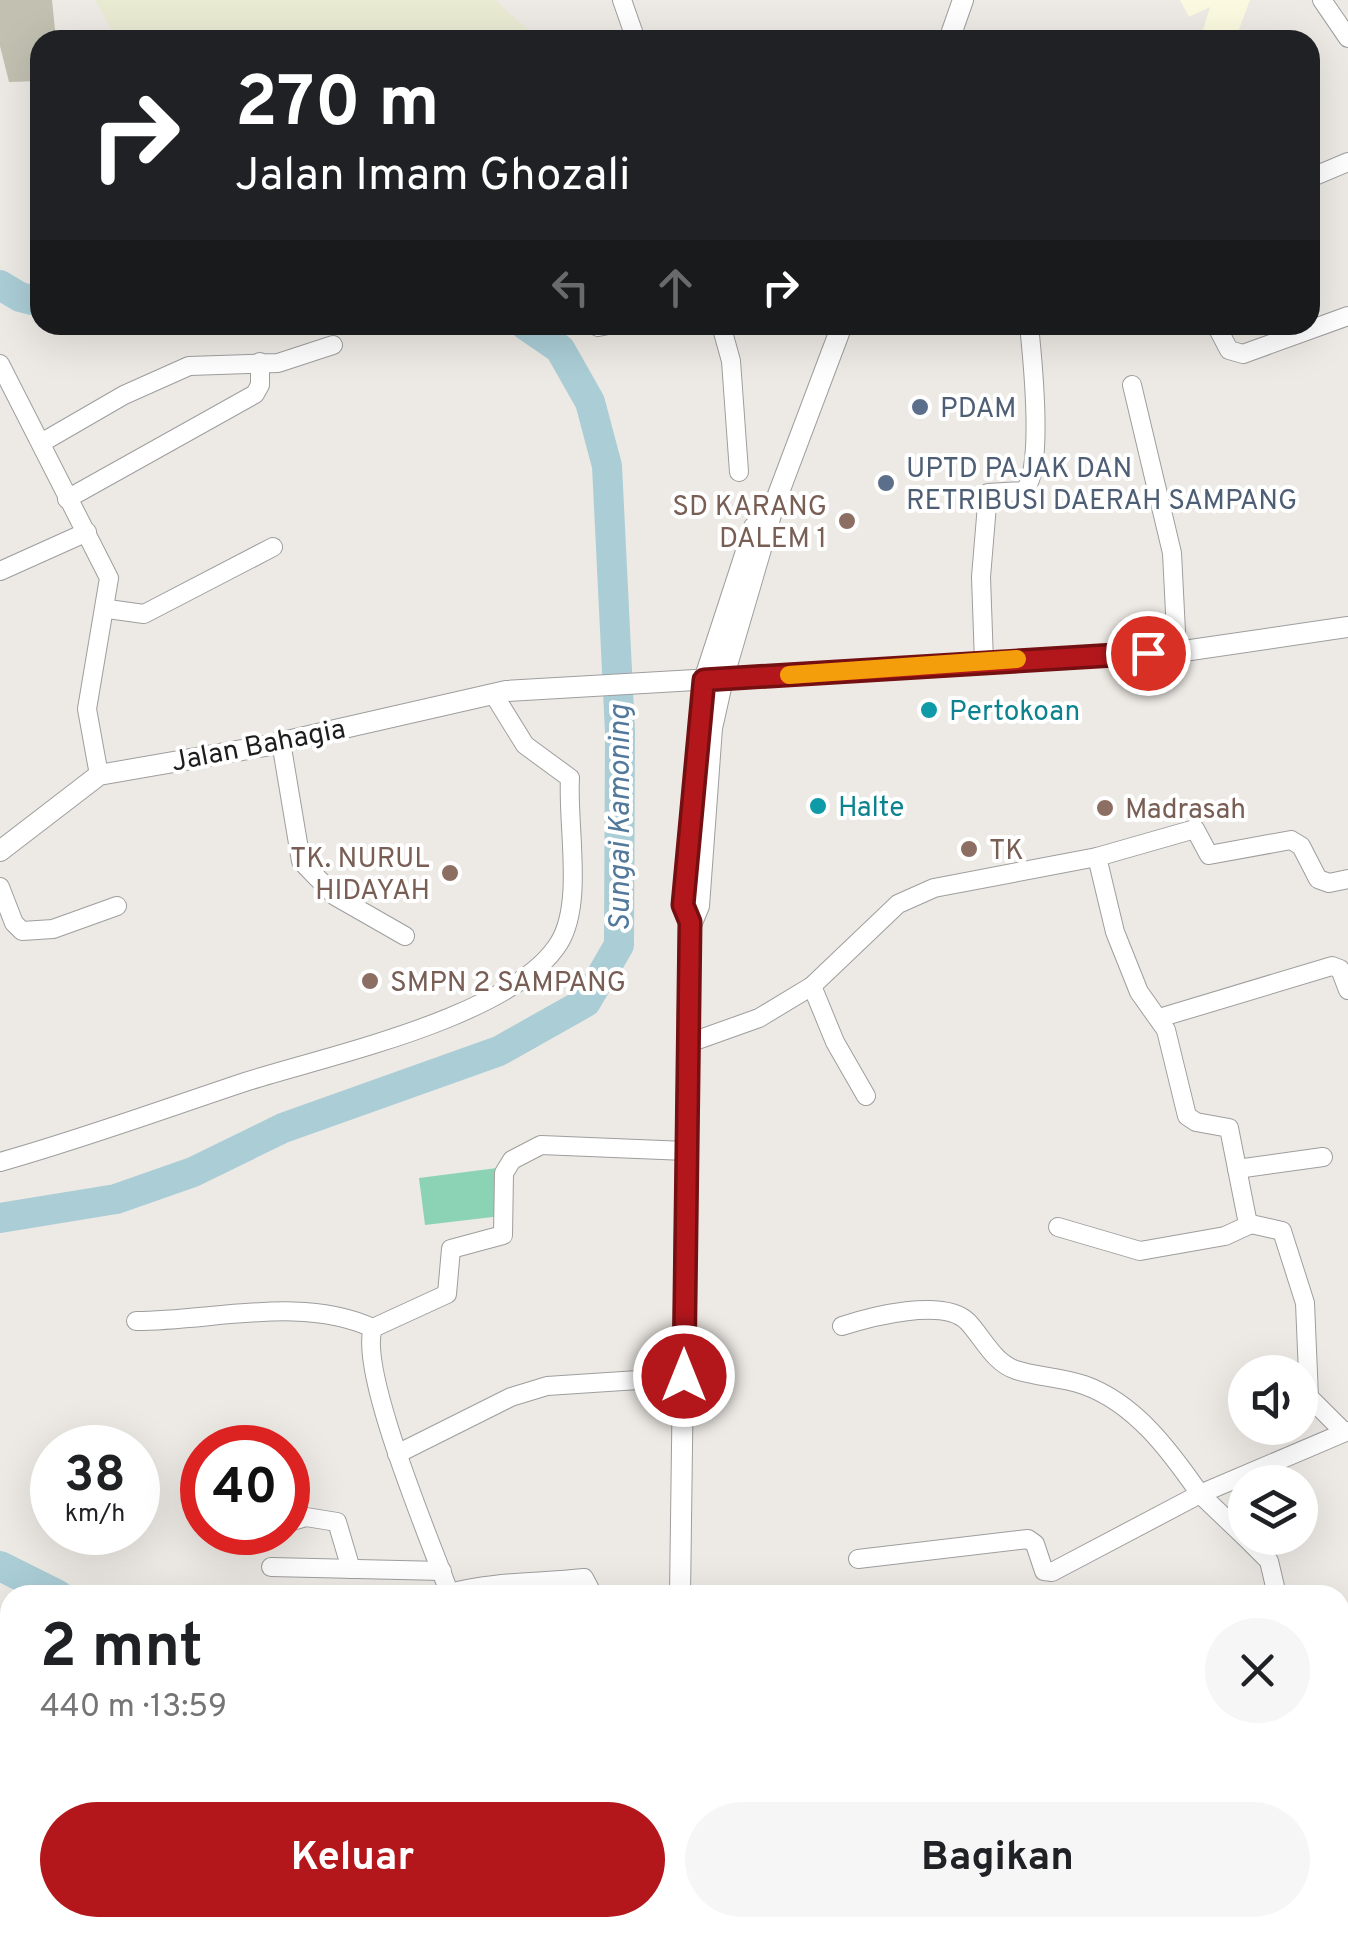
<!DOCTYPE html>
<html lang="id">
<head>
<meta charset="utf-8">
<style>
  :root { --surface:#fff; --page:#f6f6f6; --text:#202124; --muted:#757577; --accent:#b3171c }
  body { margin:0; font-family:Overpass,sans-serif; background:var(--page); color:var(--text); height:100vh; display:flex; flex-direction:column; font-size:38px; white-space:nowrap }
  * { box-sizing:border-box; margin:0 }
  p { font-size:32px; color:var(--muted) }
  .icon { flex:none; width:55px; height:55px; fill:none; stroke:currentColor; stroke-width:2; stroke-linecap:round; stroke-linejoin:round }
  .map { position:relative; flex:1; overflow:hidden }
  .sheet { position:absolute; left:0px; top:1585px; width:1350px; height:352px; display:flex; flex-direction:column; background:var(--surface); border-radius:30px 30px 0 0; box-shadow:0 10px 40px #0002 }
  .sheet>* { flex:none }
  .hud { position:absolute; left:30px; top:30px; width:1290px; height:305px; border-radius:30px; box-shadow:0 10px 40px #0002; background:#202124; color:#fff; overflow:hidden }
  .controls { position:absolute; left:1228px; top:1355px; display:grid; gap:20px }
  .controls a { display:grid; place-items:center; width:90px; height:90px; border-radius:50%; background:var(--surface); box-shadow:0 10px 40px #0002; font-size:50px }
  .speed { position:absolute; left:30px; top:1425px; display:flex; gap:20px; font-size:50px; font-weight:700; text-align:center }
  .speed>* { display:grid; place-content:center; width:130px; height:130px; border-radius:50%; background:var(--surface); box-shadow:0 10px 40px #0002; line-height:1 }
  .speed small { font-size:25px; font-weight:400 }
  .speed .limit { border:15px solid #d22; background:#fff; color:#111 }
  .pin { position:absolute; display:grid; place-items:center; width:85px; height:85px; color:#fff; margin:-42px; border:5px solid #fff; border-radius:50%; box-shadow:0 2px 10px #0007 }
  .me { position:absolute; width:110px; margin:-55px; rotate:0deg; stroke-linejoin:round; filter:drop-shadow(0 0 8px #0008) }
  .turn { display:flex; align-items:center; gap:35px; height:210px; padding:0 40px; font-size:45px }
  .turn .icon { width:130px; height:130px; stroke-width:2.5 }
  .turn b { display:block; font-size:70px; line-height:85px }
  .lanes { display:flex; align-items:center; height:95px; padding:0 40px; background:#0003; justify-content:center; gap:50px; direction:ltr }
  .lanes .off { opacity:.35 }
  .round { display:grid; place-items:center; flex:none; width:105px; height:105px; border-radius:52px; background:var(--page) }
  .overview { display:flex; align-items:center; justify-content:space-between; height:170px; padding:0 40px }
  h1 { font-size:60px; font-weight:700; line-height:75px }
  .primary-button { display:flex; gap:20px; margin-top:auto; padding:20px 40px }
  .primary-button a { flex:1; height:115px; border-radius:60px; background:var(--accent); color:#fff; font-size:40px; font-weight:700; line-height:115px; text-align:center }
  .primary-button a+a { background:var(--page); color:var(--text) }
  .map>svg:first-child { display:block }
  .commercial { fill:#ecd6d6 }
  .education { fill:#fbfae0 }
  .construction { fill:#c1c0b1 }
  .farmland { fill:#e9ead2 }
  .pitch { fill:#8cd3b5 }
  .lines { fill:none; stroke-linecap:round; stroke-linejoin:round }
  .river { stroke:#aacdd6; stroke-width:30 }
  .minor-casing { stroke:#9e9e9e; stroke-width:20 }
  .tertiary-casing { stroke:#9e9e9e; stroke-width:22 }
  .minor { stroke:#fff; stroke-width:18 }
  .tertiary { stroke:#fff; stroke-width:20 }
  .route-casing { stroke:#740f12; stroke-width:25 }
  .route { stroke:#b3171c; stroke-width:18 }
  .slow { stroke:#f59e0b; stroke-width:18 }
  .service-dot { fill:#5c6f8a; stroke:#fff; stroke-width:4 }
  .education-dot { fill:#8d6e63; stroke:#fff; stroke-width:4 }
  .culture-dot { fill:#0f9aa8; stroke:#fff; stroke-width:4 }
  .labels { text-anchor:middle; stroke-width:8; stroke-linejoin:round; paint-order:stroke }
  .service-label { font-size:28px; fill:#4e5e75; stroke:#fff; text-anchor:start }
  .education-label { font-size:28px; fill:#785e54; stroke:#fff; text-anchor:start }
  .culture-label { font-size:28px; fill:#0d838f; stroke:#fff; text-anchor:start }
  .street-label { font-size:28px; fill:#1d1d1d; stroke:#fff }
  .water-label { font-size:30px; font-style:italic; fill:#52799b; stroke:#fff }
</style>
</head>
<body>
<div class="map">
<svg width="1348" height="1937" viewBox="0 0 1348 1937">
  <rect width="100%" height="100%" fill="#edeae5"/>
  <!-- commercial -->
  <path class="commercial" d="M895,1928H1205L1204,1937H894Z"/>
  <!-- education -->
  <path class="education" d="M1180,0H1250L1235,40H1200L1210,7L1189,17Z"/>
  <!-- construction -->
  <path class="construction" d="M0,0H52L56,40H40V81L9,82L0,46Z"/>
  <!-- farmland -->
  <path class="farmland" d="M95,0H495L539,40H117Z"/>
  <!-- pitch -->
  <path class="pitch" d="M497,1168L501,1216L425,1225L419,1178Z"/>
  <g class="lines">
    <!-- river -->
    <g class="river">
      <path d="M0,285L20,297L40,302"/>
      <path d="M0,1218L116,1199L193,1172L283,1128L499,1051L586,1002L619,945L620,732L607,466L590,402L560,349L525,325"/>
      <path d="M0,1566L58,1595"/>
      <path d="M390,1928L396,1937"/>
    </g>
    <!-- minor casing -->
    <g class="minor-casing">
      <g id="minor">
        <path d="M622,0L636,40"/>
        <path d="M1322,0L1348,38"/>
        <path d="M1310,178L1348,162"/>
        <path d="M721,325L731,361L739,472"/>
        <path d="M1216,325L1229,350L1243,354L1348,316"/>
        <path d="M598,327L608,325"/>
        <path d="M0,364L109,578L87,709L99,775"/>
        <path d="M1132,385L1172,553L1177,652"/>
        <path d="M41,443L124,395L189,366L278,363L333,345"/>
        <path d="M67,499L255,394L260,385V362"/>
        <path d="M0,571L87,532"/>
        <path d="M108,609L144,614L273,547"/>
        <path d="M984,662L981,577L988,493L1023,491C1045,476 1032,354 1029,325"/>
        <path d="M281,742L301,861L335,896L405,936"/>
        <path d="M1097,857L1115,932L1139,992L1166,1030L1187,1116L1196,1122L1229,1128L1247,1219L1251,1224L1282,1231L1305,1303L1309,1397L1344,1432"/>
        <path d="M0,887L14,923L22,931L53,929L117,906"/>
        <path d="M812,986L835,1042L866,1096"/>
        <path d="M1159,1018L1332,966L1340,969L1348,990"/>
        <path d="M686,1044L759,1018L812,986L898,904L934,888L1097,857L1195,829L1209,855L1291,840L1301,846L1318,879L1329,883L1348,879"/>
        <path d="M0,1162C82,1139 164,1109 245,1082C326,1056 513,1017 559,943C584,903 567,825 570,778L525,745L494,695"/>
        <path d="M1237,1169L1323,1157"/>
        <path d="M1058,1227L1140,1251L1225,1236L1251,1224"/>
        <path d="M136,1321C213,1321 301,1295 373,1328"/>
        <path d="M842,1326C870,1317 944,1297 968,1322C983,1338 994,1363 1016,1370C1038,1377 1062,1377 1084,1385C1135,1403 1170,1451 1200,1494L1052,1572L1044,1571L1035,1544L1028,1539L858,1559"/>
        <path d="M397,1454L511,1397L547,1386L684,1377"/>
        <path d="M288,1522L306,1517L337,1522L351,1569"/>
        <path d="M1245,1537L1200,1494L1348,1431"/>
        <path d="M1246,1538L1269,1561L1277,1595"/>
        <path d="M271,1567L442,1571"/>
        <path d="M449,1593C495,1581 537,1583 584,1578L593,1595"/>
        <path d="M450,1595C432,1544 358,1372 373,1328L447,1294L451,1249L503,1235L504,1173L512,1160L541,1145L686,1151"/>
        <path d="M0,1714L10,1715"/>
        <path d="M178,1928L179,1937"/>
        <path d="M561,1928L562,1937"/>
        <path d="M842,1928L845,1937"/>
        <path d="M1243,1928L1244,1937"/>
        <path d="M14,1937L15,1928"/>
      </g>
    </g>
    <!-- tertiary casing -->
    <g class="tertiary-casing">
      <g id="tertiary">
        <path d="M949,40L963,0"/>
        <path d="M0,851L99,775L265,746L506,691L1177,652L1348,627"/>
        <path d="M689,922L683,905L704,680L754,527L771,510"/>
        <path d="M680,1595L689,930L699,906L712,728L723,679L773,508L842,325"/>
        <path d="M626,1937L629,1928"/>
      </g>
    </g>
    <!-- minor -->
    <use href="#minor" class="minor"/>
    <!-- tertiary -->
    <use href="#tertiary" class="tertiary"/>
  </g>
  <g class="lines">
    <!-- route casing -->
    <g class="route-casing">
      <path id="route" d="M684,1376L690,922L683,905L704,680L1148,653"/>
    </g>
    <!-- route -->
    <use href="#route" class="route"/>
    <!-- slow -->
    <path class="slow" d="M789,675L1017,659"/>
  </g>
  <!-- markers -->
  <g class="service-dot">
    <circle cx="920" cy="407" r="10"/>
    <circle cx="886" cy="483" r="10"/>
  </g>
  <g class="education-dot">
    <circle cx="847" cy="521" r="10"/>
    <circle cx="1105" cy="808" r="10"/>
    <circle cx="969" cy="849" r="10"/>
    <circle cx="450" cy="873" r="10"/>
    <circle cx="370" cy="981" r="10"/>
  </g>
  <g class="culture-dot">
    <circle cx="929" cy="710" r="10"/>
    <circle cx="818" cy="806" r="10"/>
  </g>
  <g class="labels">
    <!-- service labels -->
    <g class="service-label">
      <text x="940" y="417">PDAM</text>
      <text x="906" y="477">UPTD PAJAK DAN<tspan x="906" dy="32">RETRIBUSI DAERAH SAMPANG</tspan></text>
    </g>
    <!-- education labels -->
    <g class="education-label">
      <text x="827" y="515" text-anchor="end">SD KARANG<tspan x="827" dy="32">DALEM 1</tspan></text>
      <text x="1125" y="818">Madrasah</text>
      <text x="989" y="859">TK</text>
      <text x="430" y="867" text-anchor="end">TK. NURUL<tspan x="430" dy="32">HIDAYAH</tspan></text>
      <text x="390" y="991">SMPN 2 SAMPANG</text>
    </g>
    <!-- culture labels -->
    <g class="culture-label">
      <text x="949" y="720">Pertokoan</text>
      <text x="838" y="816">Halte</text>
    </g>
    <!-- street labels -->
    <g class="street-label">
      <text transform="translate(258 744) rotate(-11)" y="10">Jalan Bahagia</text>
    </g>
    <!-- water labels -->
    <g class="water-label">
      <text transform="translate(619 818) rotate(-90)" y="10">Sungai Kamoning</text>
    </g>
  </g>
</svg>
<div class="controls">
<a><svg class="icon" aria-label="sound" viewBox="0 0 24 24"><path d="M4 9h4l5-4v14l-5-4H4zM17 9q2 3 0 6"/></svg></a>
<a><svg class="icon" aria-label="layers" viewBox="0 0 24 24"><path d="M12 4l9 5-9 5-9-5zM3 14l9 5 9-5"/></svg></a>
</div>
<div class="speed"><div>38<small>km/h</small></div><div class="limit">40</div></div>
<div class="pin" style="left:1148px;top:653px;background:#d93025"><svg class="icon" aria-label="arrive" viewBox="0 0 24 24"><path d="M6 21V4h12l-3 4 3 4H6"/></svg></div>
<svg class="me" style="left:684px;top:1376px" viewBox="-20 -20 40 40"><circle r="17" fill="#b3171c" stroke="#fff" stroke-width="3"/><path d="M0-11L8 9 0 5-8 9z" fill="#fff"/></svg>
<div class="hud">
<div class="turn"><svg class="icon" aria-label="right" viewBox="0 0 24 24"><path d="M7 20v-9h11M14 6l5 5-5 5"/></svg><div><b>270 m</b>Jalan Imam Ghozali</div></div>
<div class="lanes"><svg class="icon off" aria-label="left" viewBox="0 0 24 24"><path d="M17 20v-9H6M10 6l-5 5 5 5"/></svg><svg class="icon off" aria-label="ahead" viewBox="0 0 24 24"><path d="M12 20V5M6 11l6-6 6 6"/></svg><svg class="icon" aria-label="right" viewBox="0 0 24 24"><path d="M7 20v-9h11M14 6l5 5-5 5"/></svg></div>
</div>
<section class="sheet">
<div class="overview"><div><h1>2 mnt</h1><p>440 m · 13:59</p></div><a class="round"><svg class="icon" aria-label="close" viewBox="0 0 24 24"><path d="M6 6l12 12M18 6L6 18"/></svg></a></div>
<div class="primary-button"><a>Keluar</a><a>Bagikan</a></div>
</section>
</div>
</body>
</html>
